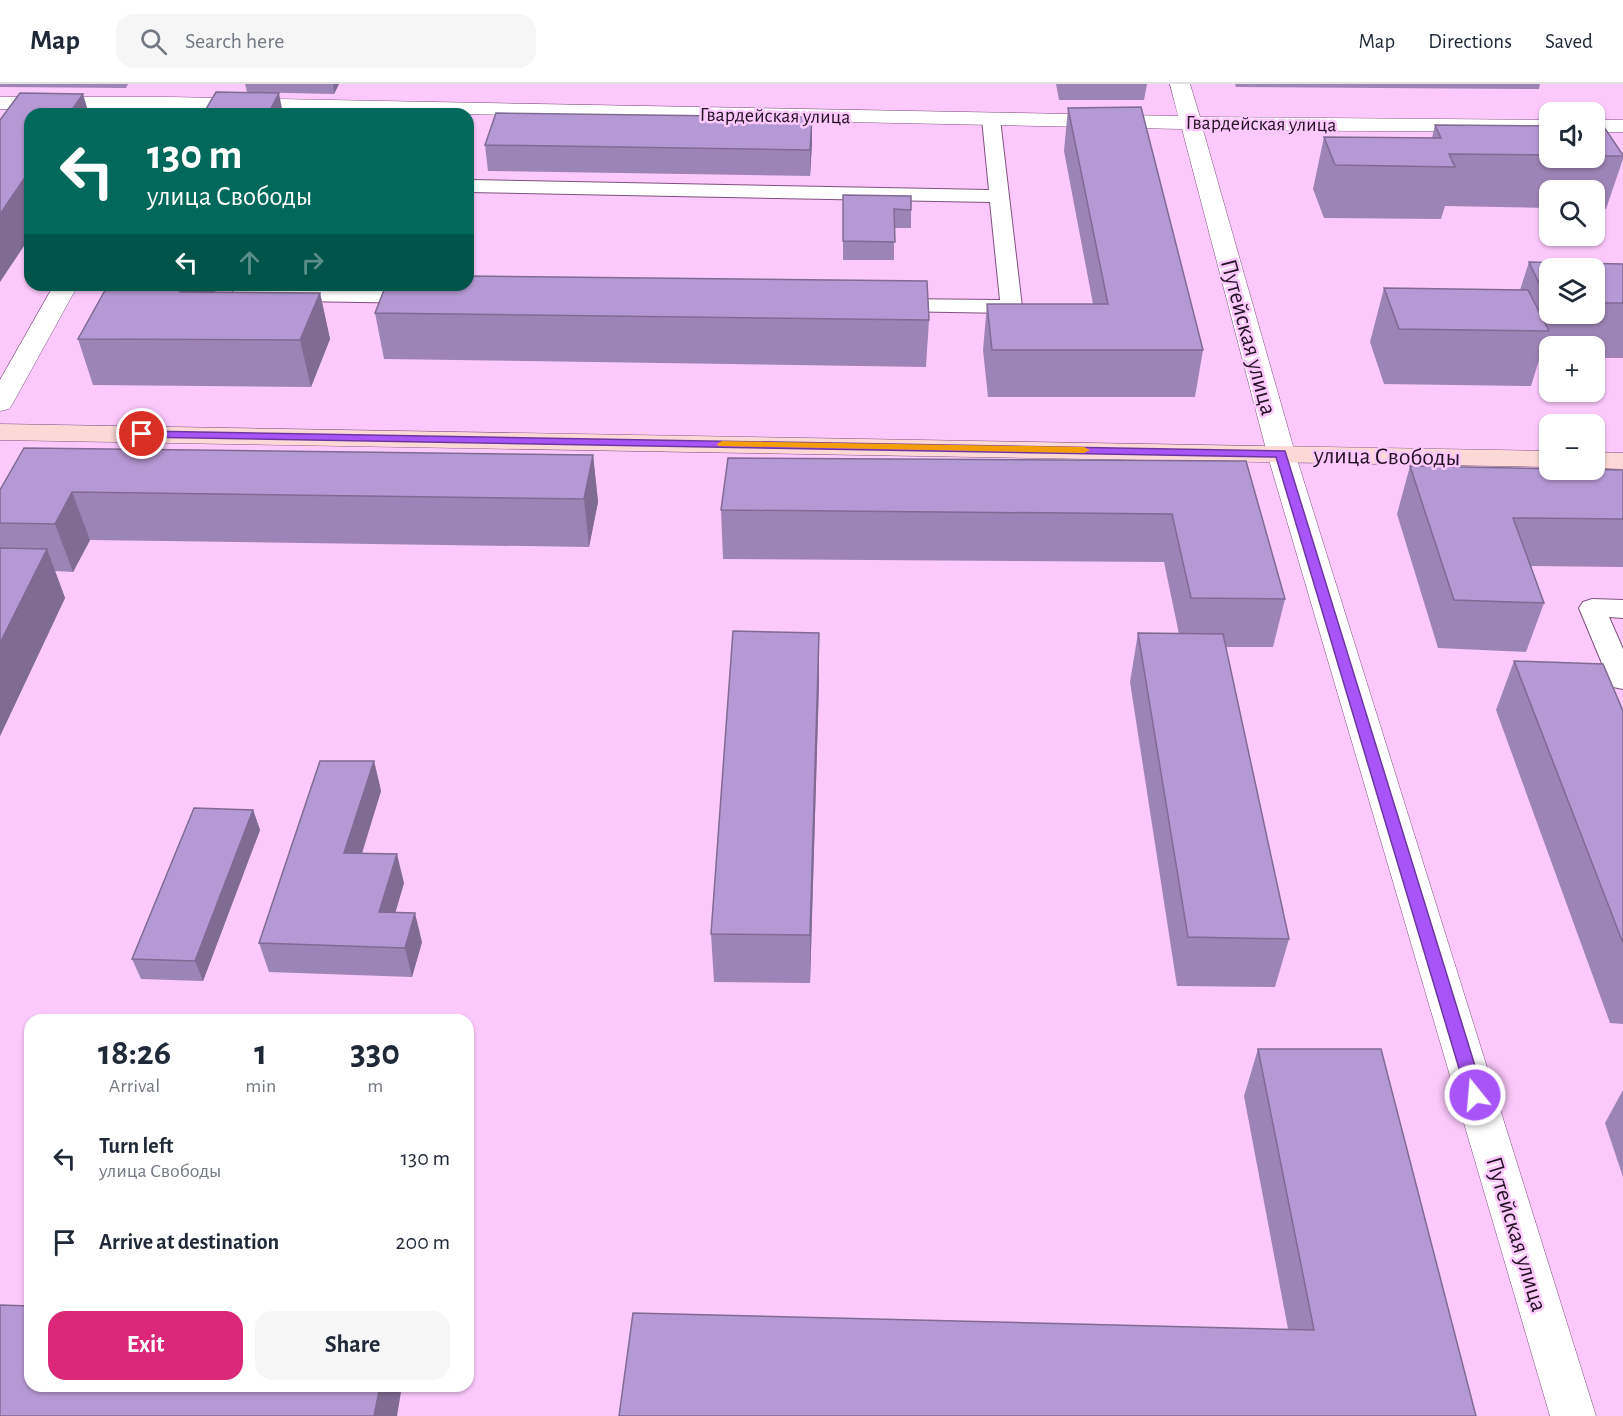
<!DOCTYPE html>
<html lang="en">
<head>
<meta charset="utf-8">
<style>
  :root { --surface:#fff; --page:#f6f6f7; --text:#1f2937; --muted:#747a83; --line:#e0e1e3; --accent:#db2777 }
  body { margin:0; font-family:"Alegreya Sans",sans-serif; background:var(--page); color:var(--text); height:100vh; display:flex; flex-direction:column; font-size:22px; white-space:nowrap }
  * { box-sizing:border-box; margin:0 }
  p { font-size:20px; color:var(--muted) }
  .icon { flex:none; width:33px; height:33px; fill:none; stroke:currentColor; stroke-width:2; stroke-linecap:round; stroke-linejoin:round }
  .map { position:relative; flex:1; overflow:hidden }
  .panel { position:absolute; left:24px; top:930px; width:450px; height:378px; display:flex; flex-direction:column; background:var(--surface); border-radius:18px; box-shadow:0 2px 4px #0004 }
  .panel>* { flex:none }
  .guide { position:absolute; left:24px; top:24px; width:450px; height:183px; border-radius:18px; box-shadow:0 2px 4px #0004; background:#00695c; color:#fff; overflow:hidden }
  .fabs { position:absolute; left:1539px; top:18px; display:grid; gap:12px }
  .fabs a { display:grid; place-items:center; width:66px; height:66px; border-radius:12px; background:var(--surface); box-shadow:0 2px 4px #0004; font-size:30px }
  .pin { position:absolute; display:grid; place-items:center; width:51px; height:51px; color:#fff; margin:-26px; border:3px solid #fff; border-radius:50%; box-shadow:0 2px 6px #0007 }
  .me { position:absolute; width:66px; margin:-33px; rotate:343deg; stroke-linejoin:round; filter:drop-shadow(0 0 4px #0008) }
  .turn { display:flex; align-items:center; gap:21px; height:126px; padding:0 24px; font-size:27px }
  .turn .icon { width:78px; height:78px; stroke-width:2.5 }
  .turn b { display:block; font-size:42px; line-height:51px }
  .lanes { display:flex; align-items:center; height:57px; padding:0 24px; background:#0003; justify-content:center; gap:30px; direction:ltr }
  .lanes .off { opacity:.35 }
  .eta { display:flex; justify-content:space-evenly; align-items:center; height:102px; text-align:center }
  .eta b { font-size:36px; font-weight:700; line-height:42px }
  .primary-button { display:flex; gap:12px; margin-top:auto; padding:12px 24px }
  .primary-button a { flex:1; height:69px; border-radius:18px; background:var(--accent); color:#fff; font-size:24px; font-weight:700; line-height:69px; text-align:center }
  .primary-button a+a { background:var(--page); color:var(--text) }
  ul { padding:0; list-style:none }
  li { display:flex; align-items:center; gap:18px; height:84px; padding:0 24px }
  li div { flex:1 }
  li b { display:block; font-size:22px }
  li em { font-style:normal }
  header { display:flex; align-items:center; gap:36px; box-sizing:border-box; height:84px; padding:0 30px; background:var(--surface); border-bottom:2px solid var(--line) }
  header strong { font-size:28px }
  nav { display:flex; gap:33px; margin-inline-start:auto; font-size:21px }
  .search { width:420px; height:54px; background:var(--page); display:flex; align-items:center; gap:15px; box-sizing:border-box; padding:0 21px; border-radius:18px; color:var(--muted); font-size:22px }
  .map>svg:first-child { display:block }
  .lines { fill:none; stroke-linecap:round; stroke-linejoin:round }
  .lane-casing { stroke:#7e517f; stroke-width:2 }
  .street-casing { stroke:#7e517f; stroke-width:1 }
  .secondary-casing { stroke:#7e517f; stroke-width:1 }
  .lane { fill:#fff; fill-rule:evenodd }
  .street { fill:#fff; fill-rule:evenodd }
  .secondary { fill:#fcd8d6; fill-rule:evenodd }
  .wall { fill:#9c84b6; fill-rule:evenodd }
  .shaded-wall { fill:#7f6b94 }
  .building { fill:#b599d4; stroke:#7f6b94; stroke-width:1.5 }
  .route { fill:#a855f7; stroke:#6d37a1; stroke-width:1.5 }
  .slow { fill:#f59e0b }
  .labels { text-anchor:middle; stroke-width:5; stroke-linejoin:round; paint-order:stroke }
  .far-street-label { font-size:20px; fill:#241225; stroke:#fcc9fc }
  .street-label { font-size:24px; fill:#241225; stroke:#fcc9fc }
</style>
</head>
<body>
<header>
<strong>Map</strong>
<div class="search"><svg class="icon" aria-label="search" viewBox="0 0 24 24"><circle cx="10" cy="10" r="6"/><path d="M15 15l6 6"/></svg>Search here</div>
<nav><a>Map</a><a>Directions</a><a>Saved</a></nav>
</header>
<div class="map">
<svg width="1623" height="1332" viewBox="0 0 1623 1332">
  <rect width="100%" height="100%" fill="#fcc9fc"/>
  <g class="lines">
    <!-- lane casing -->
    <g class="lane-casing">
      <g id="lane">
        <path d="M991,29L998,31L1000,35L1022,223L1019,228L1011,229L890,227L882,226L879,221L882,216L890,215L1000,216L990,118L468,108V96L989,106L982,35L984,31Z"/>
        <path d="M236,201H258L256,204L420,207L428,208L431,213L428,218L420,219L243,216L235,215L232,210Z"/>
        <path d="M1592,515L1623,516V534L1609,533L1623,565V605L1613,603L1609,596L1579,524L1583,518Z"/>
      </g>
    </g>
    <!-- street casing -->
    <g class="street-casing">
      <g id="street">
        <path d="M1170,0H1190L1200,33L1550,36V48L1203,46L1295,369L1596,1332H1550L1267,369L1182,45L468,30L0,25V13H168L1178,32Z"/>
        <rect x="1594" y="36" width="29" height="12"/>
        <path d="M54,201H78L13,319L9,325L0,327V296Z"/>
      </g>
    </g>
    <!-- secondary casing -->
    <g class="secondary-casing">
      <g id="secondary">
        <path d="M0,340L1550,367V383L0,356Z"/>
        <path d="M1594,368L1623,369V385L1594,384Z"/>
      </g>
    </g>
    <!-- lane -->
    <use href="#lane" class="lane"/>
    <!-- street -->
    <use href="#street" class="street"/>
    <!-- secondary -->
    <use href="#secondary" class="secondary"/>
  </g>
  <!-- wall -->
  <g class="wall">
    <path d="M0,0H128L126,4L0,3Z"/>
    <path d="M245,0H339L334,10L247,8Z"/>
    <path d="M1056,0H1147L1144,16H1059Z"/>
    <path d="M1235,0H1540L1539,5L1236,3Z"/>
    <path d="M1068,24L1203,266L1195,313H988L983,266L987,220H1093L1064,67Z"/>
    <path d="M812,33V59L810,92L488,87L485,61Z"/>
    <path d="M1435,41L1550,42V74H1594V42L1623,71V75L1606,125H1594V106H1550V124L1445,122L1441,135L1324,134L1313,105L1324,53L1432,54Z"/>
    <path d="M843,111L911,126V144H894V176H843Z"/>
    <path d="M1529,178L1623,180V274H1594V262H1550V274L1540,273L1531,302L1384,300L1370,258L1384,204L1520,206ZM1550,184H1594V230H1550Z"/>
    <path d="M108,201H218L215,208L320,209L330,255L311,303L93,301L78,255Z"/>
    <path d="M375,229L929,236L926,283L384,275Z"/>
    <path d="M593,371L598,418L589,463L90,456L73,488L55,487L65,514L0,652V406Z"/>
    <path d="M1246,377L1285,515L1273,563H1225L1289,855L1275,903L1177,902L1130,598L1138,549L1179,550L1164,478L723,475L721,426Z"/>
    <path d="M1410,382L1623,386V483L1531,482L1544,519L1526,568L1438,564L1397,430Z"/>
    <path d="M1514,577L1623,627V940L1610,939L1496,626Z"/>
    <path d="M819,598L810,899L714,898L711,850Z"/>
    <path d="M374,677L381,707L361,770L404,799L395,829L422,858L412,893L269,888L259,859Z"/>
    <path d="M253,726L260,746L203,897L141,895L132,875Z"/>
    <path d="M1258,965L1476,1332L1288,1245L1244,1012Z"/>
    <path d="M1623,1006V1093L1605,1039Z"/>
  </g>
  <!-- shaded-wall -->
  <g class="shaded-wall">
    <path d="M333,0H339L334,10Z"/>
    <path d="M279,9L283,30H268Z"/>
    <path d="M83,10L89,30H69Z"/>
    <path d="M812,33V59L810,92V66Z"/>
    <path d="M30,86V153L0,198V130Z"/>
    <path d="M184,201H218L193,254L180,208Z"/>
    <path d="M320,209L330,255L311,303L300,256Z"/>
    <path d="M593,371L598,418L589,463L584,415Z"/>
    <path d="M72,408L90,456L73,488L55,440Z"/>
    <path d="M47,465L65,514L0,652V559Z"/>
    <path d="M819,549V598L810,899V851Z"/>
    <path d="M374,677L381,707L353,799L344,769Z"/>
    <path d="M253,726L260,746L203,897L195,877Z"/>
    <path d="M397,770L404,799L387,857L379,828Z"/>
    <path d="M415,829L422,858L412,893L405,864Z"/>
    <path d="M380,1302H402L397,1332H374Z"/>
  </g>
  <!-- building -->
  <g class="building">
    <path d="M216,8L279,9L268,30H203Z"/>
    <path d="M20,9L83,10L69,30H30V86L0,130V36Z"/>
    <path d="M1141,23L1203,266H992L987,220H1108L1068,24Z"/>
    <path d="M496,29L812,33L810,66L485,61Z"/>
    <path d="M1435,41L1550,42V71L1449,70L1455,83L1335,81L1324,53L1441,54Z"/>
    <path d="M1594,42L1604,43L1623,71V72H1594Z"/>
    <path d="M843,111L911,112V126L894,125L895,158L843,157Z"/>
    <path d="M1529,178L1623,180V219H1594V184H1550V218H1548Z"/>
    <path d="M468,192L927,197L929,236L375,229L386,201H468Z"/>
    <path d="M108,201H184L180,208L320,209L300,256L78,255Z"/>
    <path d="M1384,204L1528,206L1549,247L1399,245Z"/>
    <path d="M24,364L593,371L584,415L72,408L55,440L0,439V406Z"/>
    <path d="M728,374L1246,377L1285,515L1191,514L1172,430L721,426Z"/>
    <path d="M1410,382L1623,386V435L1513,434L1544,519L1454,516Z"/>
    <path d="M0,464L47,465L0,559Z"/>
    <path d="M733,547L819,549L810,851L711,850Z"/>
    <path d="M1138,549L1223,550L1289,855L1188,853Z"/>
    <path d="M1514,577L1603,580L1623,627V859Z"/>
    <path d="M320,677H374L344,769L397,770L379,828L415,829L405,864L259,859Z"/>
    <path d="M194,724L253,726L195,877L132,875Z"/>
    <path d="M1258,965H1381L1476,1332H619L633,1229L1314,1246Z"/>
    <path d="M0,1221L30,1222V1302H380L374,1332H0Z"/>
  </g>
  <!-- route -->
  <path class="route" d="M142,347L1285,367L1484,1011L1481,1016L1475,1018L1470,1016L1467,1011L1276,373L138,353L137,350Z"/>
  <!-- slow -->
  <path class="slow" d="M722,357L1084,363L1090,366L1084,369L718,362L717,360Z"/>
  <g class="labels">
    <!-- far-street labels -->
    <g class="far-street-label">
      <text transform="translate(775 31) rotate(1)" y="7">Гвардейская улица</text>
      <text transform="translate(1261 39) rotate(1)" y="7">Гвардейская улица</text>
    </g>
    <!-- street labels -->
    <g class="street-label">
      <text transform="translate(1249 253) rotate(75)" y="8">Путейская улица</text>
      <text transform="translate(1387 372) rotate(1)" y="8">улица Свободы</text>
      <text transform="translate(1517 1150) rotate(73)" y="8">Путейская улица</text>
    </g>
  </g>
</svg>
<div class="fabs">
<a><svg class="icon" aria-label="sound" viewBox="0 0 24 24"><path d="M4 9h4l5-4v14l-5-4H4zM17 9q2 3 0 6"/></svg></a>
<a><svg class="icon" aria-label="search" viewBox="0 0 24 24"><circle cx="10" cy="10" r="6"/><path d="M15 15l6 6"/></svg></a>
<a><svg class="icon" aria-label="layers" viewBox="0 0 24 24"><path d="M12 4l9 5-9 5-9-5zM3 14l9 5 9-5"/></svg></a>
<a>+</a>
<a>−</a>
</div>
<div class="pin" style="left:142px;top:350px;background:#d93025"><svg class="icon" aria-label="arrive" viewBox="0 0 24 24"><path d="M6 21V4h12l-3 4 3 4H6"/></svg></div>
<svg class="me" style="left:1475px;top:1011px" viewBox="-20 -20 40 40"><circle r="17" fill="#a855f7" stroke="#fff" stroke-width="3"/><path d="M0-11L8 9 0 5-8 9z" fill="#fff"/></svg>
<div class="guide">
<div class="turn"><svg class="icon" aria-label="left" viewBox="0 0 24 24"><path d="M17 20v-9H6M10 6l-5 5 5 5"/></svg><div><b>130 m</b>улица Свободы</div></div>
<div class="lanes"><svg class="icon" aria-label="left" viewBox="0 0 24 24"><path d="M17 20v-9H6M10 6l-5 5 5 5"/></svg><svg class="icon off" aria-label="ahead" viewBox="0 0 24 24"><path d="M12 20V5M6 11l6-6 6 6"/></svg><svg class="icon off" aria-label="right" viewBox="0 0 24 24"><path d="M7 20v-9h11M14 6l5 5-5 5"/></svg></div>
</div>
<section class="panel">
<div class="eta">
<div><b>18:26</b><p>Arrival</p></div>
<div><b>1</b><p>min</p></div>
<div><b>330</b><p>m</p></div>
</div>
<ul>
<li><svg class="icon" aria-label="left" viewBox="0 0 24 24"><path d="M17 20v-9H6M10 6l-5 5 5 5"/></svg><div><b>Turn left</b><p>улица Свободы</p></div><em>130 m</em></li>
<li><svg class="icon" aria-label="arrive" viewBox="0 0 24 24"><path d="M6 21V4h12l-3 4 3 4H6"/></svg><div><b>Arrive at destination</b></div><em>200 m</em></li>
</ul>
<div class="primary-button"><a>Exit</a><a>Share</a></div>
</section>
</div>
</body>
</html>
